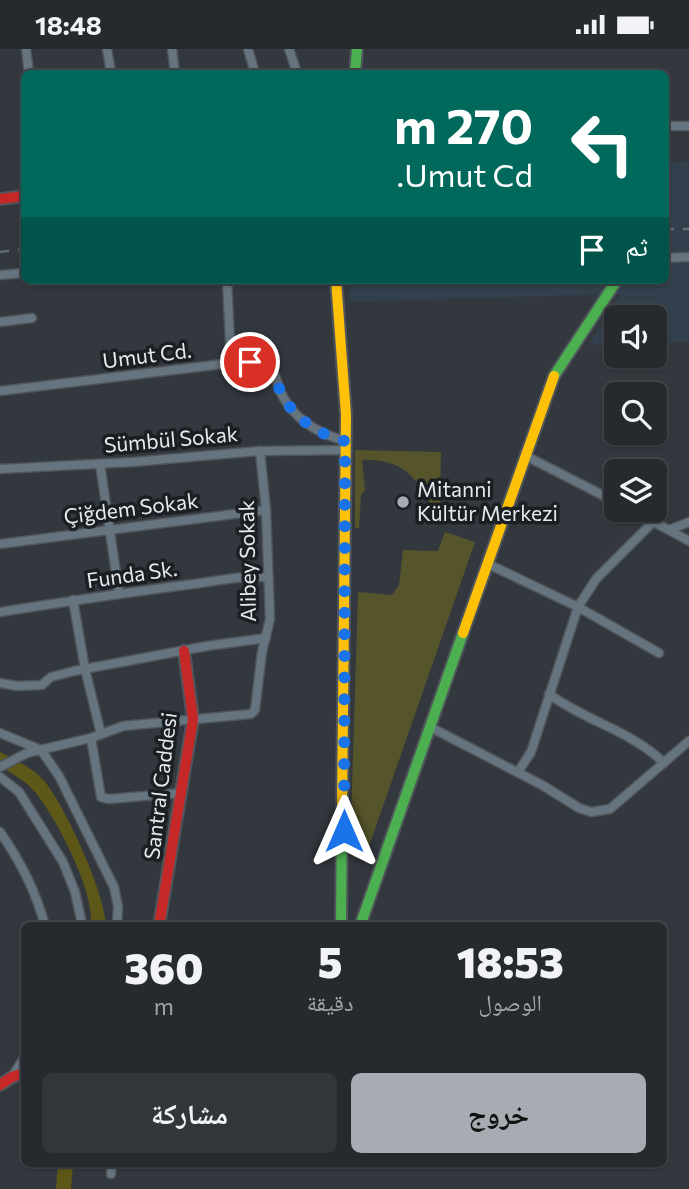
<!DOCTYPE html>
<html lang="ar">
<head>
<meta charset="utf-8">
<style>
  :root { --surface:#262a2e; --page:#32363a; --text:#f1f3f6; --muted:#a4a7aa; --line:#42464a; --accent:#a6acb2 }
  body { margin:0; font-family:Commissioner,"Noto Naskh Arabic",sans-serif; background:var(--page); color:var(--text); direction:rtl; height:100vh; display:flex; flex-direction:column; font-size:26px; white-space:nowrap }
  * { box-sizing:border-box; margin:0 }
  p { font-size:23px; color:var(--muted) }
  .icon { flex:none; width:38px; height:38px; fill:none; stroke:currentColor; stroke-width:2; stroke-linecap:round; stroke-linejoin:round }
  .map { position:relative; flex:1; overflow:hidden; direction:ltr }
  .details { position:absolute; left:21px; top:873px; width:646px; height:245px; display:flex; flex-direction:column; background:var(--surface); border-radius:10px; box-shadow:0 2px 5px #0004,0 0 0 2px var(--line); direction:rtl }
  .details>* { flex:none }
  .top-card { position:absolute; left:21px; top:21px; width:648px; height:214px; border-radius:10px; box-shadow:0 2px 5px #0004,0 0 0 2px var(--line); direction:rtl; background:#00695c; color:#fff; overflow:hidden }
  .buttons { position:absolute; left:604px; top:256px; display:grid; gap:14px }
  .buttons a { display:grid; place-items:center; width:63px; height:63px; border-radius:10px; background:var(--surface); box-shadow:0 2px 5px #0004,0 0 0 2px var(--line); font-size:35px }
  .pin { position:absolute; display:grid; place-items:center; width:60px; height:60px; color:#fff; margin:-30px; border:4px solid #fff; border-radius:50%; box-shadow:0 2px 7px #0007 }
  .me { position:absolute; width:77px; margin:-38px; rotate:0deg; stroke-linejoin:round; filter:drop-shadow(0 0 5px #0008) }
  .turn { display:flex; align-items:center; gap:24px; height:147px; padding:0 21px; font-size:32px }
  .turn .icon { width:91px; height:91px; stroke-width:2.5 }
  .turn b { display:block; font-size:49px; line-height:60px }
  .then { display:flex; align-items:center; height:66px; padding:0 21px; background:#0003; gap:14px; font-size:26px }
  .eta { display:flex; justify-content:space-evenly; align-items:center; height:119px; text-align:center }
  .eta b { font-size:42px; font-weight:800; line-height:49px }
  .button { display:flex; gap:14px; margin-top:auto; padding:14px 21px }
  .button a { flex:1; height:80px; border-radius:10px; background:var(--accent); color:#111; font-size:28px; font-weight:800; line-height:80px; text-align:center }
  .button a+a { background:var(--page); color:var(--text) }
  .status { display:flex; justify-content:space-between; align-items:center; height:49px; padding:0 35px; background:var(--surface); direction:ltr }
  .status svg { height:19px; fill:currentColor }
  .map>svg:first-child { display:block }
  .built { fill:#31404c }
  .green { fill:#55542b }
  .water { fill:#5d5818 }
  .lines { fill:none; stroke-linecap:round; stroke-linejoin:round }
  .street-casing { stroke:#4f555a; stroke-width:11 }
  .fast-casing { stroke:#4f555a; stroke-width:14 }
  .slow-casing { stroke:#4f555a; stroke-width:14 }
  .jam-casing { stroke:#4f555a; stroke-width:14 }
  .street { stroke:#66747f; stroke-width:8 }
  .fast { stroke:#4caf50; stroke-width:10 }
  .slow { stroke:#ffc107; stroke-width:10 }
  .jam { stroke:#c62828; stroke-width:10 }
  .rail { stroke:#656e75; stroke-width:2.5; stroke-dasharray:9 9; stroke-linecap:butt }
  .route { stroke:#1a73e8; stroke-width:12; stroke-dasharray:0 21.6 }
  .poi-dot { fill:#a6acb2; stroke:#1b1f23; stroke-width:2.5 }
  .labels { text-anchor:middle; stroke-width:7; stroke-linejoin:round; paint-order:stroke }
  .street-label { font-size:21px; fill:#e4ebf0; stroke:#1b1f23 }
  .poi-label { font-size:21px; fill:#e4ebf0; stroke:#1b1f23; text-anchor:start }
</style>
</head>
<body>
<div class="status"><b>18:48</b><svg viewBox="0 0 49 12"><path d="M0 12V9h3v3zM5 12V6h3v6zM10 12V3h3v9zM15 12V0h3v12zM26 1h20v11H26zM47 4h2v5h-2z"/></svg></div>
<div class="map">
<svg width="689" height="1140" viewBox="0 0 689 1140">
  <rect width="100%" height="100%" fill="#32383e"/>
  <!-- built -->
  <path class="built" d="M689,112V293L655,294L654,268H616V295L589,296L621,245L350,253L349,231H665V114Z"/>
  <!-- green -->
  <g class="green">
    <path d="M355,401L441,403L440,466H436C419,431 404,409 362,411L365,441L361,446L359,479H355Z"/>
    <path d="M445,483L475,493L366,806L355,809L350,804L358,543L392,546L399,536L403,501L438,502Z"/>
  </g>
  <!-- water -->
  <g class="water">
    <path d="M0,703C15,711 34,719 45,733C66,759 105,844 106,877H91C95,843 57,770 35,743C26,732 12,724 0,718Z"/>
    <path d="M58,1115H73L71,1140H56Z"/>
  </g>
  <g class="lines">
    <!-- street casing -->
    <g class="street-casing">
      <g id="street">
        <path d="M26,0L29,24"/>
        <path d="M107,0L111,24"/>
        <path d="M172,0L175,24"/>
        <path d="M248,0L255,24"/>
        <path d="M289,0L297,24"/>
        <path d="M665,77H689"/>
        <path d="M665,209L689,208"/>
        <path d="M0,226L24,224"/>
        <path d="M227,231L231,314"/>
        <path d="M0,273L32,269"/>
        <path d="M0,342L231,314C245,313 263,312 273,323C278,329 277,337 281,344C294,370 318,385 346,392"/>
        <path d="M526,407L616,453"/>
        <path d="M100,415L119,544"/>
        <path d="M0,420L133,413L260,402L345,401"/>
        <path d="M630,460L689,492"/>
        <path d="M669,481L689,473"/>
        <path d="M0,495L266,461"/>
        <path d="M488,515L578,558L659,604"/>
        <path d="M73,551L85,620L101,685"/>
        <path d="M0,563C64,553 129,543 194,535C217,532 246,525 269,529"/>
        <path d="M0,634L17,637L42,636L51,628L74,622L207,597L266,589"/>
        <path d="M549,645C585,672 632,682 664,714"/>
        <path d="M430,678L542,736L579,759L591,763L610,760L689,692"/>
        <path d="M0,684L41,701L59,727L114,838L118,858L117,877"/>
        <path d="M91,689L101,748L109,750L181,744"/>
        <path d="M0,718L27,704L91,689L123,677L251,665L255,661L262,603L270,570L266,461L260,402"/>
        <path d="M518,723L531,703L578,558L596,530L653,473"/>
        <path d="M0,728L19,743L63,813L75,843L81,870L80,877"/>
        <path d="M0,783C21,813 36,842 45,877"/>
        <path d="M12,1028L24,1009"/>
        <path d="M111,1125L112,1115"/>
      </g>
    </g>
    <!-- fast casing -->
    <g class="fast-casing">
      <g id="fast">
        <path d="M355,24L357,0"/>
        <path d="M554,327L617,231"/>
        <path d="M341,877L342,757"/>
        <path d="M360,877L463,584"/>
      </g>
    </g>
    <!-- slow casing -->
    <g class="slow-casing">
      <g id="slow">
        <path d="M336,231L346,366L342,757"/>
        <path d="M463,584L554,327"/>
      </g>
    </g>
    <!-- jam casing -->
    <g class="jam-casing">
      <g id="jam">
        <path d="M0,150L24,147"/>
        <path d="M159,877L193,670L184,602"/>
        <path d="M0,1036L12,1028L24,1024"/>
      </g>
    </g>
    <!-- street -->
    <use href="#street" class="street"/>
    <!-- fast -->
    <use href="#fast" class="fast"/>
    <!-- slow -->
    <use href="#slow" class="slow"/>
    <!-- jam -->
    <use href="#jam" class="jam"/>
    <!-- rail -->
    <g class="rail">
      <path d="M665,180H689"/>
      <path d="M0,203L24,200"/>
    </g>
  </g>
  <g class="lines">
    <!-- route -->
    <path class="route" d="M250,313C258,316 268,317 274,324C279,330 278,339 281,345C296,370 317,385 345,392L344,782"/>
  </g>
  <!-- markers -->
  <circle class="poi-dot" cx="403" cy="453" r="7"/>
  <g class="labels">
    <!-- street labels -->
    <g class="street-label">
      <text transform="translate(147 307) rotate(-7)" y="7">Umut Cd.</text>
      <text transform="translate(171 391) rotate(-5)" y="7">Sümbül Sokak</text>
      <text transform="translate(131 460) rotate(-7)" y="7">Çiğdem Sokak</text>
      <text transform="translate(248 512) rotate(-91)" y="7">Alibey Sokak</text>
      <text transform="translate(132 526) rotate(-8)" y="7">Funda Sk.</text>
      <text transform="translate(161 737) rotate(-83)" y="7">Santral Caddesi</text>
    </g>
    <!-- poi labels -->
    <g class="poi-label">
      <text x="417" y="448">Mitanni<tspan x="417" dy="24">Kültür Merkezi</tspan></text>
    </g>
  </g>
</svg>
<div class="buttons">
<a><svg class="icon" aria-label="sound" viewBox="0 0 24 24"><path d="M4 9h4l5-4v14l-5-4H4zM17 9q2 3 0 6"/></svg></a>
<a><svg class="icon" aria-label="search" viewBox="0 0 24 24"><circle cx="10" cy="10" r="6"/><path d="M15 15l6 6"/></svg></a>
<a><svg class="icon" aria-label="layers" viewBox="0 0 24 24"><path d="M12 4l9 5-9 5-9-5zM3 14l9 5 9-5"/></svg></a>
</div>
<div class="pin" style="left:250px;top:313px;background:#d93025"><svg class="icon" aria-label="arrive" viewBox="0 0 24 24"><path d="M6 21V4h12l-3 4 3 4H6"/></svg></div>
<svg class="me" style="left:344px;top:782px" viewBox="-20 -20 40 40"><path d="M0-17L14 15 0 8-14 15z" fill="#1a73e8" stroke="#fff" stroke-width="4"/></svg>
<div class="top-card">
<div class="turn"><svg class="icon" aria-label="left" viewBox="0 0 24 24"><path d="M17 20v-9H6M10 6l-5 5 5 5"/></svg><div><b>270 m</b>Umut Cd.</div></div>
<div class="then">ثم<svg class="icon" aria-label="arrive" viewBox="0 0 24 24"><path d="M6 21V4h12l-3 4 3 4H6"/></svg></div>
</div>
<section class="details">
<div class="eta">
<div><b>18:53</b><p>الوصول</p></div>
<div><b>5</b><p>دقيقة</p></div>
<div><b>360</b><p>m</p></div>
</div>
<div class="button"><a>خروج</a><a>مشاركة</a></div>
</section>
</div>
</body>
</html>
